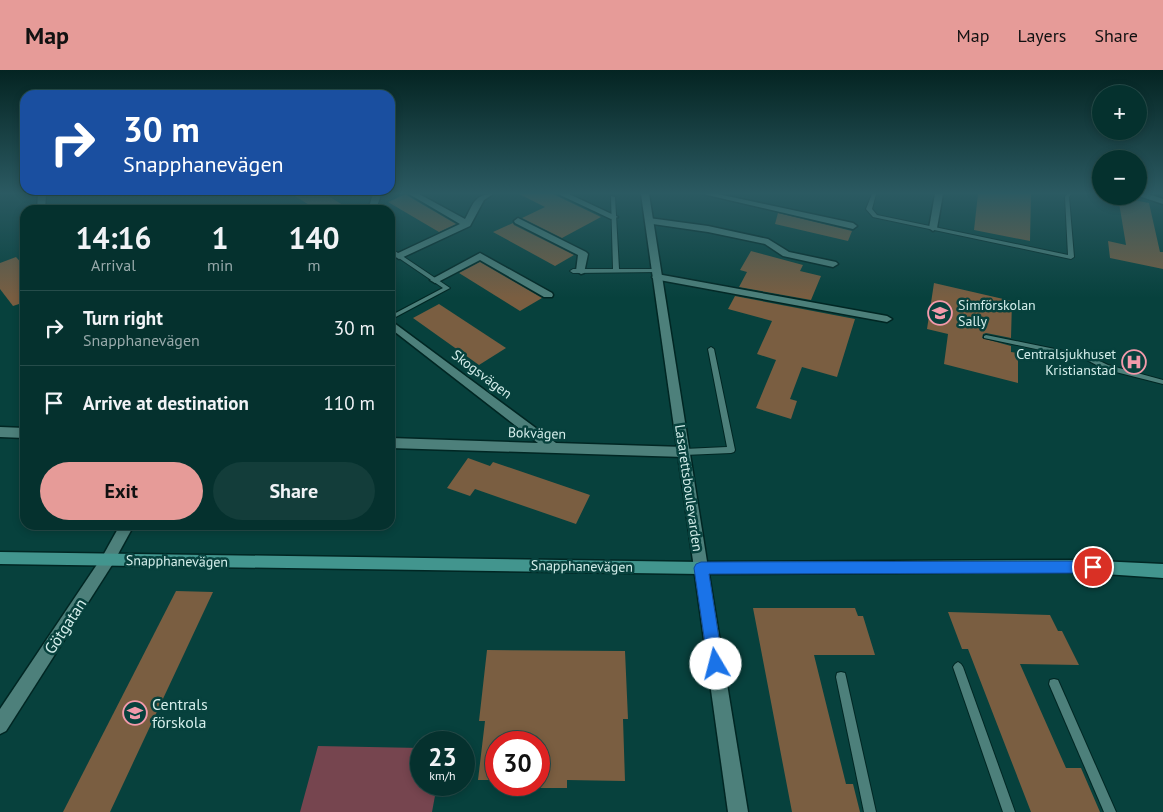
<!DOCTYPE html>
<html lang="en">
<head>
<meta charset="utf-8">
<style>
  :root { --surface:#05312e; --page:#133d3a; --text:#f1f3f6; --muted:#97a9aa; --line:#264c4a; --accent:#e69b98 }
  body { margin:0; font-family:"PT Sans",sans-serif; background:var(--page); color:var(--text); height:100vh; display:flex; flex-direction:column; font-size:19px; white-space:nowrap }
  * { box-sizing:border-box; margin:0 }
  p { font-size:16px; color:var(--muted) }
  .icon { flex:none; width:28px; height:28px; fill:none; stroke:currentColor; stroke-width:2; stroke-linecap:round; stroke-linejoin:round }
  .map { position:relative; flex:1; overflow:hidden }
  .panel { position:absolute; left:20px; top:135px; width:375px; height:325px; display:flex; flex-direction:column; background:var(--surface); border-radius:15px; box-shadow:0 2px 8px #0003,0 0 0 1px var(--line) }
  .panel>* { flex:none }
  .banner { position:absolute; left:20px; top:20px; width:375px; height:105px; border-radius:15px; box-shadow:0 2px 8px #0003,0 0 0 1px var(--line); background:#1a4fa0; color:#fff; overflow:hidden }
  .fabs { position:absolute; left:1092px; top:15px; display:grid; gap:10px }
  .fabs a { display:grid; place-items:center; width:55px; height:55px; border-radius:50%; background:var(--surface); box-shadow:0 2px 8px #0003,0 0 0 1px var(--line); font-size:25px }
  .speed { position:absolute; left:410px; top:661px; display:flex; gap:10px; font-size:25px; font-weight:700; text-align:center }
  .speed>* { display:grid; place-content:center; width:65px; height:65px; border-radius:50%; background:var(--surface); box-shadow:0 2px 8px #0003,0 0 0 1px var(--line); line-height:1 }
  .speed small { font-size:12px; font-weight:400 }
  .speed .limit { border:8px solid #d22; background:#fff; color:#111 }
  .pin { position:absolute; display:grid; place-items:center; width:42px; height:42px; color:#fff; margin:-21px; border:2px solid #fff; border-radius:50%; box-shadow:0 1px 5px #0007 }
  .me { position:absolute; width:55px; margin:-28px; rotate:352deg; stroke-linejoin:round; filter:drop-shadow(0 0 4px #0008) }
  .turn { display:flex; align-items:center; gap:18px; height:105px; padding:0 20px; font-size:22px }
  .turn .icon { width:65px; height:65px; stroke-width:2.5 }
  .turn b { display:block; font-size:35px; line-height:42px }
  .eta { display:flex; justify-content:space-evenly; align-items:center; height:85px; text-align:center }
  .eta b { font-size:30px; font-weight:800; line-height:35px }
  .cta { display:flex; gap:10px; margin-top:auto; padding:10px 20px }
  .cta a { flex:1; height:58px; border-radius:30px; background:var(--accent); color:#111; font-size:20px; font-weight:800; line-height:58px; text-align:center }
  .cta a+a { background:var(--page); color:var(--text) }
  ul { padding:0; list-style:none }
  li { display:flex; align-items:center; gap:15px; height:75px; padding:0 20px; border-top:1px solid var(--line) }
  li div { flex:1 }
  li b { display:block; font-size:19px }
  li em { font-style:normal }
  header { display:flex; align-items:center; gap:30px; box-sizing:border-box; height:70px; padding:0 25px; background:var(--accent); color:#111 }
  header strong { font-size:24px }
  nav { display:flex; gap:28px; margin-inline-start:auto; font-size:18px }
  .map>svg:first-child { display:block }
  .green { fill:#76454f }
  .building { fill:#7a5e41 }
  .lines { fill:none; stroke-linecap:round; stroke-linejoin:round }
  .service-casing { stroke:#002623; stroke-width:2 }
  .pedestrian-casing { stroke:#002623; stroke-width:3 }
  .minor-casing { stroke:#002623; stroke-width:3 }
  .tertiary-casing { stroke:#002623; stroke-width:3 }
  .secondary-casing { stroke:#002623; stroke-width:3 }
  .service { fill:#4d807b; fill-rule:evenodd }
  .pedestrian { fill:#4d807b; fill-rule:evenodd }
  .minor { fill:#4d807b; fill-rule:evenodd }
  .tertiary { fill:#4d807b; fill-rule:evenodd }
  .secondary { fill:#42958e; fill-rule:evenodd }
  .route { fill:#1a73e8; stroke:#114b97 }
  .labels { text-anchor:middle; stroke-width:5; stroke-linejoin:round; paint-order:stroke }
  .poi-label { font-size:14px; fill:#d3edea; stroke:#07413d; text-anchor:start }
  .street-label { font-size:14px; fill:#d3edea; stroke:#07413d }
  .near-street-label { font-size:16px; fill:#d3edea; stroke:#07413d }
  .near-poi-label { font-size:16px; fill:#d3edea; stroke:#07413d; text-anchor:start }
</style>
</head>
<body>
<header>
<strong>Map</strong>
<nav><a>Map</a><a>Layers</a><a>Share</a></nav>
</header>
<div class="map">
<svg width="1163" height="742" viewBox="0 0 1163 742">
  <rect width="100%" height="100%" fill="#07413d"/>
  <!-- green -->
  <path class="green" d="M318,676L421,678V715H437L432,742H300Z"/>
  <!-- building -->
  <g class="building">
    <path d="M292,124H325L351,140H317Z"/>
    <path d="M406,124L408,126L456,154L439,162L388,132Z"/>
    <path d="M519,124H553L601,147L562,168L522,148L545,137Z"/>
    <path d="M978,124H1031L1030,171L974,160Z"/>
    <path d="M1118,127L1149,133L1160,182H1163V199L1110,188L1108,171L1126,175Z"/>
    <path d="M778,143L852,161L848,171L775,154Z"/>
    <path d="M513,153L514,155L574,185L555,196L493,162Z"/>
    <path d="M751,181L803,195L800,201L821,206L811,230L739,217L747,202L740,200Z"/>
    <path d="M16,187L25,197V232L13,236L0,219V193Z"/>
    <path d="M480,192L542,228L520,241L459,203Z"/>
    <path d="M934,213L1012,231L1011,268L986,263L983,264L982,268L1011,276V282L1018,283V313L944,294L948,264L927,259Z"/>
    <path d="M735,226L855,249L837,307L802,297L790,329L797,331L791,349L756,338L776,290L757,284L772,251L728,239Z"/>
    <path d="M439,234L506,278L479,295L413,248Z"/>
    <path d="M468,388L490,396L493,392L590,425L576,454L475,419L470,426L447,418Z"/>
    <path d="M176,521L213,522L110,742H63Z"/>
    <path d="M753,538H855L858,546H863L875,585H814L846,714H853L860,742H792Z"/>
    <path d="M948,542L1050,545L1058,561H1062L1079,595L1020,594L1066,698H1081L1100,742H1031L968,579H962Z"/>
    <path d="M487,580L625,581L628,649H623L625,711L567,710V718H539V672H496V710H478L485,651H479Z"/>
  </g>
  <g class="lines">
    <!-- service casing -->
    <g class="service-casing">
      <g id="service">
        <path d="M872,124H876L872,139L877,145L1068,185L1065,127L1067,124H1071L1069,127L1074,187L1071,189L873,147L866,139Z"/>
        <path d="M611,126L615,127L619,199H656L659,201L658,202L573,203L570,201L573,199H613Z"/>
        <path d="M390,178L392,179L450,218L390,250V246L443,218L390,182Z"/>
        <path d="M986,265L1089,286L1108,295L1163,310V314L1104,299L1087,290L984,268V266Z"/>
        <path d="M711,277L714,279L735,380L734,382L731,383L684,385L681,384L680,382L681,380L684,379L727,377L708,279Z"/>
        <path d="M958,592L961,594L963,597L1015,742H1003L953,597L955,594Z"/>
        <path d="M841,602L845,603L846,607L876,742H864L836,607L837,603Z"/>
        <path d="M1054,609L1058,610L1116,742H1104L1049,614L1050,610Z"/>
      </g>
    </g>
    <!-- pedestrian casing -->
    <g class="pedestrian-casing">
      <g id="pedestrian">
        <path d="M409,124H419L465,149C473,135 474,124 493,124L484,130L470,156L399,189L394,186L396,184L460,154Z"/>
        <path d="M558,124H569L618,147L611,149Z"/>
        <path d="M703,124H718L853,153L857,156L853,159Z"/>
        <path d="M518,148L586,182L588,184L584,203L581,204L576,201L578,185L515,153L514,151Z"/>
        <path d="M649,148L708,156L768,169L789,182L836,192L838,194L833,197L783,186L765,174L708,162L646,153L645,151Z"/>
        <path d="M480,183L552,223L553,225L552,227H544L480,190L438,212L435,213L430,210Z"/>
        <path d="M657,204L887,246L892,249L887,252L654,209L652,207Z"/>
      </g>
    </g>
    <!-- minor casing -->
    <g class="minor-casing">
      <g id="minor">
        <path d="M38,124H46L45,140H37Z"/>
        <path d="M373,124H381L376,140H368Z"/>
        <path d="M935,124H943L937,158L933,161L929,158Z"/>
        <path d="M1139,124H1149L1163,129V134L1139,126Z"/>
        <path d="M390,250L556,373L684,377L688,379L690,382L688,385L684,387L390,378V368L538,373L390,258Z"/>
        <path d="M0,357L25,358V368L0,367Z"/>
        <path d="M120,455H134L112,495L107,497L102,495L100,491Z"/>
        <path d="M701,492L706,493L708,498L748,742H728L694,498L696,493Z"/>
      </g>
    </g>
    <!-- tertiary casing -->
    <g class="tertiary-casing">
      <g id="tertiary">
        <path d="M641,124H649L708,498L706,503L701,504L696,503L694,498Z"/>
        <path d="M107,485L112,487L114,491L112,495L6,661L0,664V639L102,487Z"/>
      </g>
    </g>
    <!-- secondary casing -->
    <g class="secondary-casing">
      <path id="secondary" d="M0,482L701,492L1076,490L1163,494V508L1076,502L701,504L0,494Z"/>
    </g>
    <!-- service -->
    <use href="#service" class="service"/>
    <!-- pedestrian -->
    <use href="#pedestrian" class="pedestrian"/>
    <!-- minor -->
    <use href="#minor" class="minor"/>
    <!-- tertiary -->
    <use href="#tertiary" class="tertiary"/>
    <!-- secondary -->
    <use href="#secondary" class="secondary"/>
  </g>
  <!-- sky -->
  <linearGradient id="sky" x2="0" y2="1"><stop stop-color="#042422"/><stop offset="0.54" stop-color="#2b5a62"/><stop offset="1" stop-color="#2b5a62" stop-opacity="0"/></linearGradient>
  <rect width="1163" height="228" fill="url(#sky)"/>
  <!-- route -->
  <path class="route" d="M1093,491L1098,493L1100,497L1098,501L1093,503L709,504L723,594L721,599L716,601L710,599L708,594L694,498L696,494L701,492Z"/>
  <!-- icons -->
  <defs>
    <g id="school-ring" transform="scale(1.25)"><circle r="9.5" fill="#07413d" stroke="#f39aab" stroke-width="1.5"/><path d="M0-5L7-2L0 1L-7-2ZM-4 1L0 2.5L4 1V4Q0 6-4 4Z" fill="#f39aab"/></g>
    <g id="hospital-ring" transform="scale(1.25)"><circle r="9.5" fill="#07413d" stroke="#f39aab" stroke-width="1.5"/><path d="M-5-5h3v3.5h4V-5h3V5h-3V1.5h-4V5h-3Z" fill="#f39aab"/></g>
  </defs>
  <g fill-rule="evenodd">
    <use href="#school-ring" x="940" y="243"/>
    <use href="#hospital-ring" x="1134" y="292"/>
    <use href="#school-ring" x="135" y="643"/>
  </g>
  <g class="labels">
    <!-- poi labels -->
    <g class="poi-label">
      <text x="958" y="240">Simförskolan<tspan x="958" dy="16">Sally</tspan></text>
      <text x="1116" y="289" text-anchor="end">Centralsjukhuset<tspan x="1116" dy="16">Kristianstad</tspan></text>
    </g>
    <!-- street labels -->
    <g class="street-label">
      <text transform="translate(482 304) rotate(37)" y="5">Skogsvägen</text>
      <text transform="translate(537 363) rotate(2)" y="5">Bokvägen</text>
      <text transform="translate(689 418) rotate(82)" y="5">Lasarettsboulevarden</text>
      <text transform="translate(177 491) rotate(1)" y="5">Snapphanevägen</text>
      <text transform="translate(582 496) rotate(1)" y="5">Snapphanevägen</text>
    </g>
    <!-- near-street labels -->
    <g class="near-street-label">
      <text transform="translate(65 556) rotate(-57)" y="6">Götgatan</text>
    </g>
    <!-- near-poi labels -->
    <g class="near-poi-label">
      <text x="152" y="640">Centrals<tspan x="152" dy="18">förskola</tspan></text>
    </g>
  </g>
</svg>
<div class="fabs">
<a>+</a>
<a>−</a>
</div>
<div class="speed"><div>23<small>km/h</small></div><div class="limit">30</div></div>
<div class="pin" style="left:1093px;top:497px;background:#d93025"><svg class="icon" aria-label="arrive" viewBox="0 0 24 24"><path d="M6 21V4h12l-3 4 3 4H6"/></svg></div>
<svg class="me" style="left:716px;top:594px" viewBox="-20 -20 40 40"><circle r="19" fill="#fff"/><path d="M0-13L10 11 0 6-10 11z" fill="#1a73e8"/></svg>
<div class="banner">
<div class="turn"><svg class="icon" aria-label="right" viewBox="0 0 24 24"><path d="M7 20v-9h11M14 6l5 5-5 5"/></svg><div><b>30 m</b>Snapphanevägen</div></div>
</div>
<section class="panel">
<div class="eta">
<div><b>14:16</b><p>Arrival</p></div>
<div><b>1</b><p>min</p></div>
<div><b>140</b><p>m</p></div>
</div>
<ul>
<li><svg class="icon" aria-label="right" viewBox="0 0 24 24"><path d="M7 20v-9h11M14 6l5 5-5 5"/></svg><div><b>Turn right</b><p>Snapphanevägen</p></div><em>30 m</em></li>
<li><svg class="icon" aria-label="arrive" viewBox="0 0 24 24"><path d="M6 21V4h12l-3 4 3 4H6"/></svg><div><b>Arrive at destination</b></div><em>110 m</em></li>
</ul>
<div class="cta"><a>Exit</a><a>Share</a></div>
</section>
</div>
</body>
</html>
